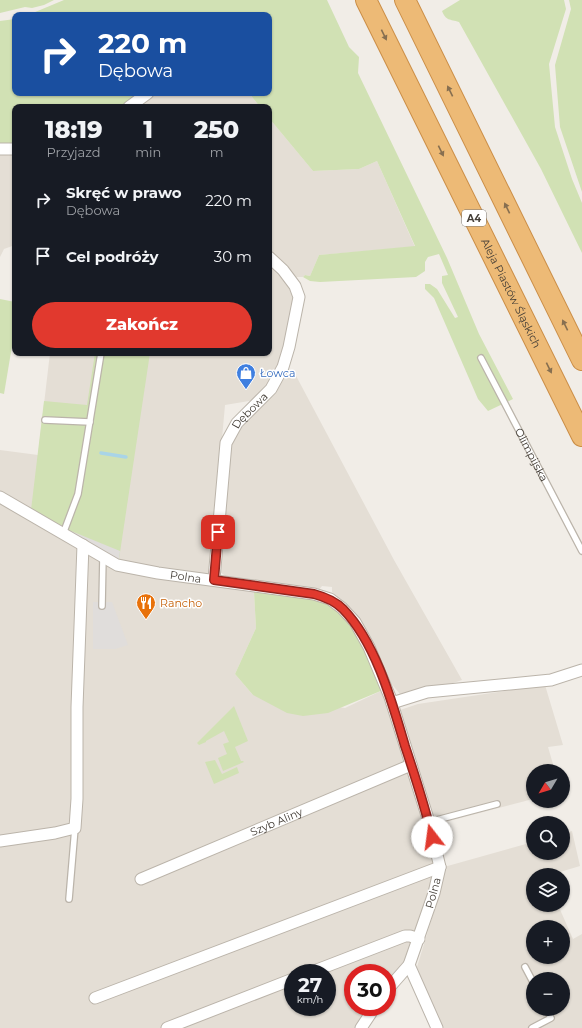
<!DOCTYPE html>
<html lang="pl">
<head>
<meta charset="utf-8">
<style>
  :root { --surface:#171b24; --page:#20242c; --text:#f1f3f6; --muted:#9ea1a6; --accent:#e1392e }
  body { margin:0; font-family:Montserrat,sans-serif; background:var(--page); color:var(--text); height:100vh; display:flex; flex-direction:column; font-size:15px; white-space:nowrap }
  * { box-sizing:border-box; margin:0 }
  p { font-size:13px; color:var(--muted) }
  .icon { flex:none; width:22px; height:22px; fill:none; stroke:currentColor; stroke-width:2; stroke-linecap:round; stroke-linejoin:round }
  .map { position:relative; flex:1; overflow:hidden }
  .panel { position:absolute; left:12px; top:104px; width:260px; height:252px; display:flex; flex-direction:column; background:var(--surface); border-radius:8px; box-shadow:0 1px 3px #0004 }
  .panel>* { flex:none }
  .guide { position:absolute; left:12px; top:12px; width:260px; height:84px; border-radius:8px; box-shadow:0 1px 3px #0004; background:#1a4fa0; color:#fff; overflow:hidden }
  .needle { width:26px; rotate:232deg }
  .buttons { position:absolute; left:526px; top:764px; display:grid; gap:8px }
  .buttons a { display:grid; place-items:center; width:44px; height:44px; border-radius:50%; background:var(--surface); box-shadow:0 1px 3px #0004; font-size:20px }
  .speed { position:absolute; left:284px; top:964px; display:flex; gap:8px; font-size:20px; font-weight:700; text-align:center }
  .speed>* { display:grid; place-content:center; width:52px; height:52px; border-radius:50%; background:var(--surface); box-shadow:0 1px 3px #0004; line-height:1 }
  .speed small { font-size:10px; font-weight:400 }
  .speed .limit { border:6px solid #d22; background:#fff; color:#111 }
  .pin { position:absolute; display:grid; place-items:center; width:34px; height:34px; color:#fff; margin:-17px; border-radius:8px; box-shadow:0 2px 6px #0006 }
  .me { position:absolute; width:44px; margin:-22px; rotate:345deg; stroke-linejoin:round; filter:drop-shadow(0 0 3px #0008) }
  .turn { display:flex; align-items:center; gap:14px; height:84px; padding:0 20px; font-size:18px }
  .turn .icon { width:52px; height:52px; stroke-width:2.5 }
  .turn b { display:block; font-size:28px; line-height:34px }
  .eta { display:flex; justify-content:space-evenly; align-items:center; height:68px; text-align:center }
  .eta b { font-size:24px; font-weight:800; line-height:28px }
  .cta { display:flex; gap:8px; margin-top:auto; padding:8px 20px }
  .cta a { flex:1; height:46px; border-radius:24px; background:var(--accent); color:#fff; font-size:16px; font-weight:800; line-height:46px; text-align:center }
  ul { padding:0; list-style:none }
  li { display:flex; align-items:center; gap:12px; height:56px; padding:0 20px }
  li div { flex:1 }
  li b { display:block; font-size:15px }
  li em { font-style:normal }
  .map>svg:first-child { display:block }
  .residential { fill:#e4ded5; fill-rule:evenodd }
  .green { fill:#d1e1b4 }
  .parking { fill:#e0dddb }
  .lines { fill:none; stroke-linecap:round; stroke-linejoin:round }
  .stream { stroke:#a9d4e7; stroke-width:3.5 }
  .lane-casing { stroke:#bbb4aa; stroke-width:8 }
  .street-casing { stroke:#bbb4aa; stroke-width:13 }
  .highway-casing { stroke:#cb8e47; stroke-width:22 }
  .lane { stroke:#fff; stroke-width:5.5 }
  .street { stroke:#fff; stroke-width:11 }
  .highway { stroke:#edba76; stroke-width:20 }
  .oneway { fill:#876f50 }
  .route-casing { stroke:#92251e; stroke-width:10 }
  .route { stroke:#e1392e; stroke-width:7 }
  .labels { text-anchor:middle; stroke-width:3; stroke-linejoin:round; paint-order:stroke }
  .shield { fill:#fff; stroke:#7b7772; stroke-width:1 }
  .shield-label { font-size:10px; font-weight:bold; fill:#433d36 }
  .street-label { font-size:11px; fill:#433d36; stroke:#fff }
  .shop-label { font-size:11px; fill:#366cbe; stroke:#fff; text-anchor:start }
  .food-label { font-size:11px; fill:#c56008; stroke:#fff; text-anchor:start }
</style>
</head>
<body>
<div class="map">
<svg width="582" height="1028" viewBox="0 0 582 1028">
  <rect width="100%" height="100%" fill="#f1ede7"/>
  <!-- residential -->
  <g class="residential">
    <path d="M156,93H249L260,107H138Z"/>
    <path d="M269,118L313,171L359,169L377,161L415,247L319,255L310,276L305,275L303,277H291L269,254Z"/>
    <path d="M15,154V245L4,249L0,257V155Z"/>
    <path d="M269,263H273L291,288L294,297L288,342L273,379L255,400L225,405L210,572L208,574L143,566L115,558L0,493V450L38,455L50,353H269Z"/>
    <path d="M285,370L294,372L394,560L462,680L444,686L400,694L390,682L367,631L350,608L332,592V587L322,586L319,590L228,578L219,571L228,461L233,441L240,427Z"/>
    <path d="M0,501L130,572L254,592L256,628L235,674L253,695L345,708L383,690L435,859L431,889L407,957L399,968L387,983V973H353V1007H370L356,1028H0ZM293,973H327V1007H293Z"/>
    <path d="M545,685L563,745L548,747L555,771H533V799L434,825L400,710L418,704Z"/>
    <path d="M572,831L580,866L550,875H533V905H558L573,939L582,934V1028H444L439,1022L417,967L438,898L444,867L533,842V853H563V834ZM533,927H563V957H533ZM533,979H563V1009H533Z"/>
  </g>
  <!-- green -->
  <g class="green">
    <path d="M0,0H54L44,5L32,8L25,7L0,13Z"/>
    <path d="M64,0H327L349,47L359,57L358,73L447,258L479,334L513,399L488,411L478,399L434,298L425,289V284H430L437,289L455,318L458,317L442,283V276L448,275L439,254L428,257L425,262V271L416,277L320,282L310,281L303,277L305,275L310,276L319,255L415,246L377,161L359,169L313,171L269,118V107H260L249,93H269V15H28Z"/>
    <path d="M460,0H564L566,9L549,64L555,127L572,179L582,203V253L541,169L459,22C450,19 446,21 442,11Z"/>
    <path d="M569,0H582V192L560,127L555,65L571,9Z"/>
    <path d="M15,19V93H156L138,107L131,101L121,107H15V145H0V21Z"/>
    <path d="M0,299L15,302V328L4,394L0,393Z"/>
    <path d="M95,353H150L119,559L31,510L44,401L87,405Z"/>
    <path d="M254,592C273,593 311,594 328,602C355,615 371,664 383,690L328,713L303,716L287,713L253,695L235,674L256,628Z"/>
    <path d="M234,706L248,741L235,747L241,761H243L244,762L223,771L218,758L227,754L223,744L229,742L224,731L206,741V742L199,745L197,743Z"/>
    <path d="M215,760L222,774L237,767L239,773L214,784L205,762Z"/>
  </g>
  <!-- parking -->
  <g class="parking">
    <path d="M71,531L120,551L119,559L115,558L72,534Z"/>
    <path d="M93,602H112L128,645L115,649H93Z"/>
  </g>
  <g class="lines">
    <!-- stream -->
    <path class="stream" d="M101,453L126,457"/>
    <!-- lane casing -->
    <g class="lane-casing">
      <g id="lane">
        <path id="s1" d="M481,358L582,551"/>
        <path d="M45,420L90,422"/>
        <path d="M63,534L78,494L101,353"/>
        <path d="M102,606L103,556"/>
        <path d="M429,822L497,804"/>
        <path d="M69,899L75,828"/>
        <path d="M525,967L533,982"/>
        <path d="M532,1028L551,1018L547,1009"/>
      </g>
    </g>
    <!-- street casing -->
    <g class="street-casing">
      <g id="street">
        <path d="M129,107L148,93"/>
        <path d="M0,149H15"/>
        <path id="s2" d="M0,497L117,565L158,573L314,594L330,599L342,608L355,622L369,647L390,697L429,822L440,867L434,893L409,965L437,1028"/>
        <path id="s3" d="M214,579L226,443L237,423L271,389L283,367L289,347L299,297L295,286L283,270L269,257"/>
        <path d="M392,703L427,692L551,680L582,670"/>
        <path d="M0,841L55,833L75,828L77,799V707L83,545"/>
        <path id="s4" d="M141,879L411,765"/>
        <path d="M309,973L405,936H410L419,939"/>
        <path d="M387,990L409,965"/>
        <path d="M95,998L440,867"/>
        <path d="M167,1028L293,979"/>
        <path d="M361,1028L375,1007"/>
      </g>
    </g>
    <!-- highway casing -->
    <g class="highway-casing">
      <g id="highway">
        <path id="s5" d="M366,0L582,436"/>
        <path d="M405,0L582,360"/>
      </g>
    </g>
    <!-- lane -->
    <use href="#lane" class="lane"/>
    <!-- street -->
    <use href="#street" class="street"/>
    <!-- highway -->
    <use href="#highway" class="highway"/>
  </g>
  <!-- one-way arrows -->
  <defs><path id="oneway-solid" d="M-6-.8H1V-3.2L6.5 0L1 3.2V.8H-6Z"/></defs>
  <g class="oneway">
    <use href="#oneway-solid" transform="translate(384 35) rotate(64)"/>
    <use href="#oneway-solid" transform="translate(450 91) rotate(-116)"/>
    <use href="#oneway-solid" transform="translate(441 151) rotate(64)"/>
    <use href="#oneway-solid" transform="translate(507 208) rotate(-116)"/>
    <use href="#oneway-solid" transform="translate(565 325) rotate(-116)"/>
    <use href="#oneway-solid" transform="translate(549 368) rotate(64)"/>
  </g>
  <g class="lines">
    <!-- route casing -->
    <g class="route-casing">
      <path id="route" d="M218,532L214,580L314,594C325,597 335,601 343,609C376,643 392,702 405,746C415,776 425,806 432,837"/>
    </g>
    <!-- route -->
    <use href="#route" class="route"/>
  </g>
  <!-- icons -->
  <defs>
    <g id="shop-pin" transform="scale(1)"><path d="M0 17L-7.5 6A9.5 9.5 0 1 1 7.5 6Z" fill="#3f7fe0" stroke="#fff"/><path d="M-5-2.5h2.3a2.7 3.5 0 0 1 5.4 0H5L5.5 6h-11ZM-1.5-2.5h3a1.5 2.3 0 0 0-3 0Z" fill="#fff"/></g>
    <g id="restaurant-pin" transform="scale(1)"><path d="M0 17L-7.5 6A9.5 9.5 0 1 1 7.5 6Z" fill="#e8710a" stroke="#fff"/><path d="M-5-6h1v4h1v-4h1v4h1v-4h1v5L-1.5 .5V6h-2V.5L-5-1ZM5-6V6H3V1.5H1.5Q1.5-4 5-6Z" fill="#fff"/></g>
  </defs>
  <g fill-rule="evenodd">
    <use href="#shop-pin" x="246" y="373"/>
    <use href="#restaurant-pin" x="146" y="603"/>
  </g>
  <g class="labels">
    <!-- shield labels -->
    <rect class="shield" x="462" y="210" width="24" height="16" rx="3"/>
    <g class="shield-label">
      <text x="474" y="222">A4</text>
    </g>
    <!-- street labels -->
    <g class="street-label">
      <text dy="4" stroke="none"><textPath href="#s5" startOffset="327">Aleja Piastów Śląskich</textPath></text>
      <text dy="4" stroke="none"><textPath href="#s3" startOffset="177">Dębowa</textPath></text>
      <text dy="4" stroke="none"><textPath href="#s1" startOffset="109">Olimpijska</textPath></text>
      <text dy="4" stroke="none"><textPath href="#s2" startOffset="205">Polna</textPath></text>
      <text dy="4" stroke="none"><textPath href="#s4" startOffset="147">Szyb Aliny</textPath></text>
      <text transform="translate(433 893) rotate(-75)" y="4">Polna</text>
    </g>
    <!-- shop labels -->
    <g class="shop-label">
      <text x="260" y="377">Łowca</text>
    </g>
    <!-- food labels -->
    <g class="food-label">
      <text x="160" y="607">Rancho</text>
    </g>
  </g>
</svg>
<div class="buttons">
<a><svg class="needle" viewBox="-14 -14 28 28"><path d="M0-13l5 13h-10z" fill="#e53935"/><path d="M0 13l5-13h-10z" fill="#9ea1a6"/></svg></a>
<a><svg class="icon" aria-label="search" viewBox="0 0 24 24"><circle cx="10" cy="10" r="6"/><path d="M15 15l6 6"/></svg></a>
<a><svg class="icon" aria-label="layers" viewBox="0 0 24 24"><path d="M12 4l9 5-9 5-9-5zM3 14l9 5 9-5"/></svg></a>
<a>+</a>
<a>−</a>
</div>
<div class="speed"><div>27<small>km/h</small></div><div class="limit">30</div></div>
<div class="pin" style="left:218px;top:532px;background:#d93025"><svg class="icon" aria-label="arrive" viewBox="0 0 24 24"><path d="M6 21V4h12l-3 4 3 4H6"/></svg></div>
<svg class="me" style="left:432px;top:837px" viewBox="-20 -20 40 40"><circle r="19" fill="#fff"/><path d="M0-13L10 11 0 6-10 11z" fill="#e1392e"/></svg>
<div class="guide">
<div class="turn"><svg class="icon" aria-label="right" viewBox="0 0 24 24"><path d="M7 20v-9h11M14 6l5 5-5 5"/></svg><div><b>220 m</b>Dębowa</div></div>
</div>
<section class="panel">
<div class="eta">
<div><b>18:19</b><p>Przyjazd</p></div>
<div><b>1</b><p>min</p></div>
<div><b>250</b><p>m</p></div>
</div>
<ul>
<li><svg class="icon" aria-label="right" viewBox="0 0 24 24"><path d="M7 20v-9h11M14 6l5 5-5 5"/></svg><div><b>Skręć w prawo</b><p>Dębowa</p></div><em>220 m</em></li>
<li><svg class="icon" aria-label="arrive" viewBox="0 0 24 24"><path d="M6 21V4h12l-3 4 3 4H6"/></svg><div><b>Cel podróży</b></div><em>30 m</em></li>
</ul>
<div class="cta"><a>Zakończ</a></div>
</section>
</div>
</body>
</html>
